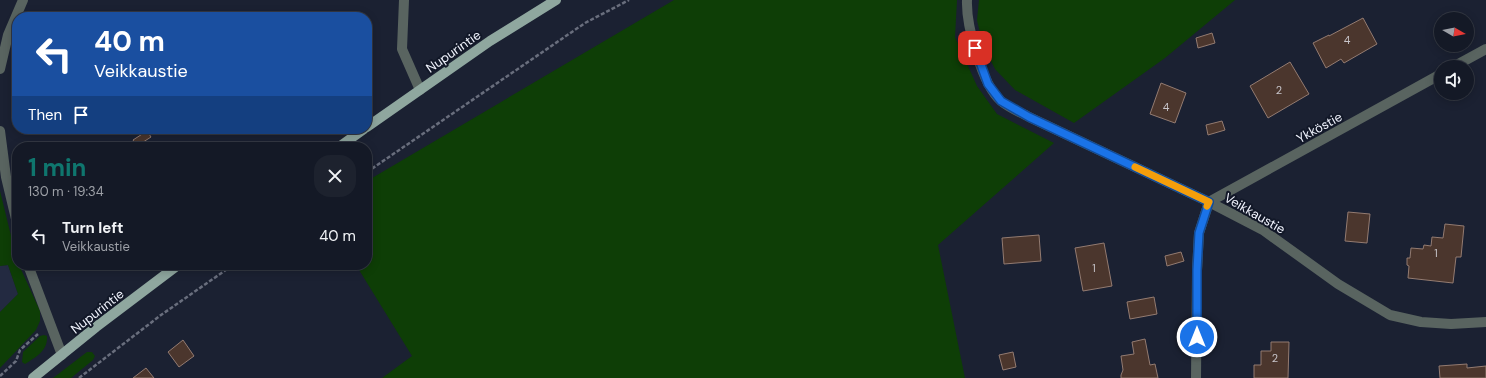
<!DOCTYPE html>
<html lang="en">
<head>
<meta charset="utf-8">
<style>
  :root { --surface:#141926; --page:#1d222e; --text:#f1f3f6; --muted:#9da0a7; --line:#333843; --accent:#0f766e }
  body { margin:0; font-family:"DM Sans",sans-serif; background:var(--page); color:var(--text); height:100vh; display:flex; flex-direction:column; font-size:15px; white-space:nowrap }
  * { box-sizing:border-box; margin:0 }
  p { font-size:13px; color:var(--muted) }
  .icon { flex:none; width:22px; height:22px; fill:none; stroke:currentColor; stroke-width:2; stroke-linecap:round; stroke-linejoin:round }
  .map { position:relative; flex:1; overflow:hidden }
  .sheet { position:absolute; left:12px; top:142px; width:360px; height:128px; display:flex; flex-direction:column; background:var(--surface); border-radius:16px; box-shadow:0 2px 10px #0003,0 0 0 1px var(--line) }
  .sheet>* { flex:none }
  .top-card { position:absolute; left:12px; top:12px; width:360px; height:122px; border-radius:16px; box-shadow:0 2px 10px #0003,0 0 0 1px var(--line); background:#1a4fa0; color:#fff; overflow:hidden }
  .needle { width:26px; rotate:99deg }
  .controls { position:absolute; left:1434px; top:12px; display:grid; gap:8px }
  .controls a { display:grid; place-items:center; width:40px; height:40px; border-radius:50%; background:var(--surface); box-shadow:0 2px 10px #0003,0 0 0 1px var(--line); font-size:20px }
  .pin { position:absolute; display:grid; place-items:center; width:34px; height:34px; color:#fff; margin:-17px; border-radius:8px; box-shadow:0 2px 6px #0006 }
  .me { position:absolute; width:44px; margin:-22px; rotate:0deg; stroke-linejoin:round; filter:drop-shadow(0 0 3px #0008) }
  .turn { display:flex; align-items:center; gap:14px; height:84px; padding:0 16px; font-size:18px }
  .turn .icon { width:52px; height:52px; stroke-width:2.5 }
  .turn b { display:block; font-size:28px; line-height:34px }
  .then { display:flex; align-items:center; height:38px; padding:0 16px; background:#0003; gap:8px; font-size:15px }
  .round { display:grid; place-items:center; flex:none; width:42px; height:42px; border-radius:16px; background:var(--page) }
  .head { display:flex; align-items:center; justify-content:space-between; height:68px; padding:0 16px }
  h1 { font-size:24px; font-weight:700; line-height:30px; color:var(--accent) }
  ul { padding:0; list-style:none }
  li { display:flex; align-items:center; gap:12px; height:52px; padding:0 16px }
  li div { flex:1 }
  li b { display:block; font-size:15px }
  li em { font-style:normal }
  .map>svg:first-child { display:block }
  .built { fill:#232a41 }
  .green { fill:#0e3e06 }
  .building { fill:#4b362d; stroke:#937b71 }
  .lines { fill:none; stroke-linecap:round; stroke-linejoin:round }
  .path { stroke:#696e7d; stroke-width:2.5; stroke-dasharray:4 2; stroke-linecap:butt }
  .minor { stroke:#596460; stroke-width:10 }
  .major { stroke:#8fa79f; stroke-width:10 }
  .route-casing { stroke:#114b97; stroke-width:10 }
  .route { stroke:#1a73e8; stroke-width:7 }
  .slow { stroke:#f59e0b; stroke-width:7 }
  .labels { text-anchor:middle; stroke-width:4; stroke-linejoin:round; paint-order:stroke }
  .number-label { font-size:11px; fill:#c7c4c9 }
  .street-label { font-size:13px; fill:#f0f3fd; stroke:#121828 }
</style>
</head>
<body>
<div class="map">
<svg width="1486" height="378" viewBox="0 0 1486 378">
  <rect width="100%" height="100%" fill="#1b2132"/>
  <!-- built -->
  <path class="built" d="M8,265L18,294L0,312V266Z"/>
  <!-- green -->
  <g class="green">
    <path d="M674,0H957L955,37L977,86L997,114L1054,143L938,245L965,378H382L412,356L356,265H367V181Z"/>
    <path d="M979,0H1235L1165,58L1074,123L1015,90L995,69L983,46L977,20Z"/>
    <path d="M0,191L17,260V265H19L40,311V321L36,330L0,368V312L18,294L8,265L0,266Z"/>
    <path d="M44,335L47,336C48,351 36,357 25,364L22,362L23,352L40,336Z"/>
    <path d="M87,352H92L95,356L93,360L71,378H53Z"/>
  </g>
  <!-- building -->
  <g class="building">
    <path d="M1363,18L1377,44L1344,63L1341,59L1326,68L1313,43L1329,35V36Z"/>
    <path d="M1212,33L1215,43L1198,48L1196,38Z"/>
    <path d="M1290,62L1309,94L1268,118L1250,86Z"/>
    <path d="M1161,83L1186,93L1175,123L1150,114Z"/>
    <path d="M1222,121L1225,130L1208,135L1206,125Z"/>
    <path d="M147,131L151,137L137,146L133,140Z"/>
    <path d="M1348,212L1370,214L1367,243L1345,241Z"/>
    <path d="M1445,224L1464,226L1461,257H1456L1453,283L1408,278L1409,266L1407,265V258H1410L1411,248L1423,249L1424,245L1431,246L1432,237L1443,238Z"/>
    <path d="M1039,235L1041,261L1004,264L1002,238Z"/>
    <path d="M1104,243L1112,286L1083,291L1075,248Z"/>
    <path d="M1181,252L1184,261L1167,266L1165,256Z"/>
    <path d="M1154,297L1157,314L1130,319L1127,302Z"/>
    <path d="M1145,339L1150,365L1155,364L1158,378H1121V375L1123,370L1121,356L1134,354L1132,342Z"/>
    <path d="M183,340L194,356L179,367L168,352Z"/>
    <path d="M1271,342H1289L1288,378H1254V365H1261V351H1271Z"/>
    <path d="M1013,352L1016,367L1003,370L999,355Z"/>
    <path d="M1467,364V368L1486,366V378H1440L1439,366Z"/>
    <path d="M146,368L154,378H133Z"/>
  </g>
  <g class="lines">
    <!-- path -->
    <g class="path">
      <path d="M367,172L585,23L629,0"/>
      <path d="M0,376L16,361L20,350L38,334"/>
      <path d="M79,378L161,315L233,265"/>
    </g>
    <!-- minor -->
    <g class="minor">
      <path d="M404,0L402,49L420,90"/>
      <path d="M967,0C966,25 982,85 1001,101C1009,108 1020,112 1029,117L1209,202L1263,230L1338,284L1390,315L1421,322L1451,324L1486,322"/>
      <path d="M1453,67L1486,49"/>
      <path d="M0,69L8,35L23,0"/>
      <path d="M0,131L6,177L17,223"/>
      <path d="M28,265L62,355"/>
      <path d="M1196,378L1197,271L1199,233L1209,202L1441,74"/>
    </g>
    <!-- major -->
    <g class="major">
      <path d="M367,127L490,41L556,0"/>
      <path d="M339,147L364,129"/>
      <path d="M33,378L96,327L178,265"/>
    </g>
  </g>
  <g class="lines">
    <!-- route casing -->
    <g class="route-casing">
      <path id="route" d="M975,48L988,84L1001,101L1029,117L1209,202L1199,233L1197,270V337"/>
    </g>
    <!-- route -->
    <use href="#route" class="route"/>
    <!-- slow -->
    <path class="slow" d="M1135,167L1209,202L1207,206"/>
  </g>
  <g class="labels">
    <!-- number labels -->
    <g class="number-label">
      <text x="1347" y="44">4</text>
      <text x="1279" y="94">2</text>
      <text x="1166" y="111">4</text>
      <text x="1436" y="257">1</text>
      <text x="1094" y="272">1</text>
      <text x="1275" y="362">2</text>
    </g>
    <!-- street labels -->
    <g class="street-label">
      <text transform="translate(453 51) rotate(-35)" y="5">Nupurintie</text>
      <text transform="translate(1319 127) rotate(-29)" y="5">Ykköstie</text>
      <text transform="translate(1255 213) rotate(30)" y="5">Veikkaustie</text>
      <text transform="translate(97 311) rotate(-38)" y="5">Nupurintie</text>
    </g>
  </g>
</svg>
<div class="controls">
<a><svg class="needle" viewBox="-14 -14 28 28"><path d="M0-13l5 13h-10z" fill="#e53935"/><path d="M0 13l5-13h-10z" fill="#9da0a7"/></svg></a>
<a><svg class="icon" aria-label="sound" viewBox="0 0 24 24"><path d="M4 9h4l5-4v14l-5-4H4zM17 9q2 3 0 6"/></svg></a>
</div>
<div class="pin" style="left:975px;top:48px;background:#d93025"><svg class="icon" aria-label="arrive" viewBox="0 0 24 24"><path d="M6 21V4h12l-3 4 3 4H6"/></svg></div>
<svg class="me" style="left:1197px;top:337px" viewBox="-20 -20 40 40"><circle r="17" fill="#1a73e8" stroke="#fff" stroke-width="3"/><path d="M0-11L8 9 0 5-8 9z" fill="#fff"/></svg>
<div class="top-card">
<div class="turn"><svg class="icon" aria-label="left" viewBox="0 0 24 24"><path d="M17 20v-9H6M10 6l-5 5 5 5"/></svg><div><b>40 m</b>Veikkaustie</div></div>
<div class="then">Then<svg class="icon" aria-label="arrive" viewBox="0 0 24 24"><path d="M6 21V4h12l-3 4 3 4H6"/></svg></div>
</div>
<section class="sheet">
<div class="head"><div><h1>1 min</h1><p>130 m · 19:34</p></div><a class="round"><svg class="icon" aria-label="close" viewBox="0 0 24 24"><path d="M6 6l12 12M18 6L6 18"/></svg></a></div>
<ul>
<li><svg class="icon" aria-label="left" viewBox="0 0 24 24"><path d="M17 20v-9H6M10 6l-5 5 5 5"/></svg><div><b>Turn left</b><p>Veikkaustie</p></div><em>40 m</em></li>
</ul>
</section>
</div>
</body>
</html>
